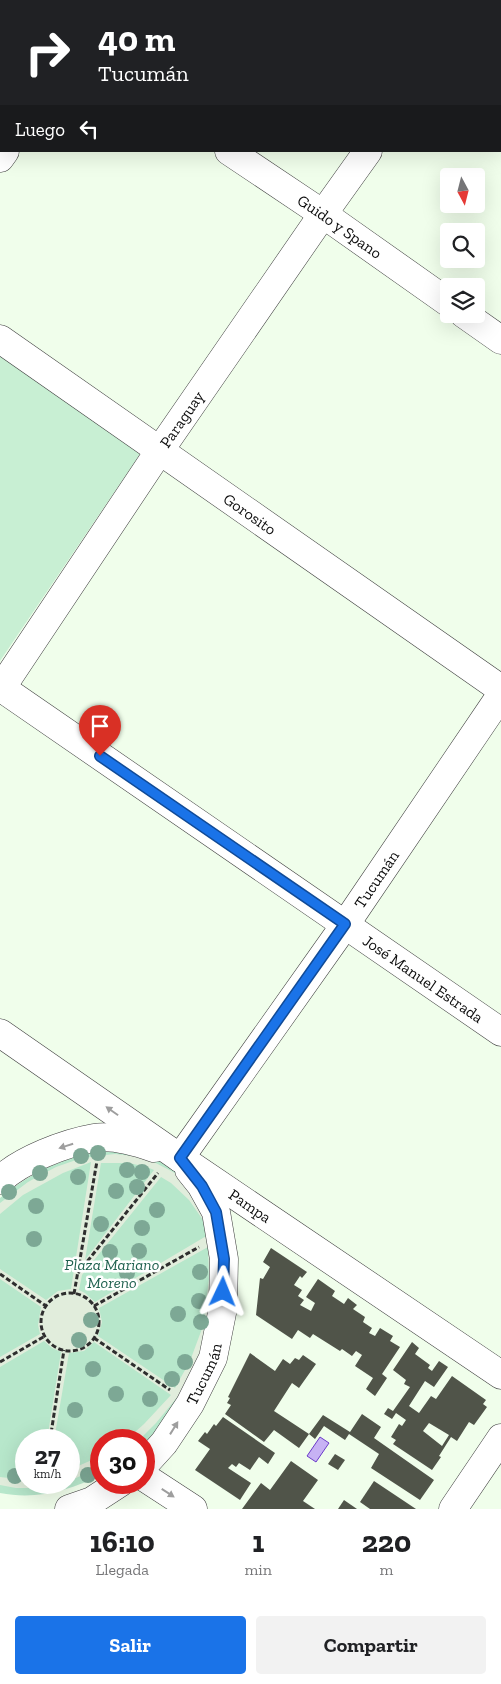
<!DOCTYPE html>
<html lang="es">
<head>
<meta charset="utf-8">
<style>
  :root { --surface:#fff; --page:#f2f2f2; --text:#202124; --muted:#757577; --accent:#1a73e8 }
  body { margin:0; font-family:"Zilla Slab",serif; background:var(--page); color:var(--text); height:100vh; display:flex; flex-direction:column; font-size:19px; white-space:nowrap }
  * { box-sizing:border-box; margin:0 }
  p { font-size:16px; color:var(--muted) }
  .icon { flex:none; width:28px; height:28px; fill:none; stroke:currentColor; stroke-width:2; stroke-linecap:round; stroke-linejoin:round }
  .map { position:relative; height:1509px; overflow:hidden }
  .drawer { display:flex; flex-direction:column; background:var(--surface); flex:1 }
  .drawer>* { flex:none }
  .top-card { position:absolute; left:0px; top:0px; width:501px; height:152px; box-shadow:0 5px 20px #0002; background:#202124; color:#fff; overflow:hidden }
  .needle { width:32px; rotate:173deg }
  .controls { position:absolute; left:440px; top:168px; display:grid; gap:10px }
  .controls a { display:grid; place-items:center; width:45px; height:45px; border-radius:5px; background:var(--surface); box-shadow:0 5px 20px #0002; font-size:25px }
  .speed { position:absolute; left:15px; top:1429px; display:flex; gap:10px; font-size:25px; font-weight:700; text-align:center }
  .speed>* { display:grid; place-content:center; width:65px; height:65px; border-radius:50%; background:var(--surface); box-shadow:0 5px 20px #0002; line-height:1 }
  .speed small { font-size:12px; font-weight:400 }
  .speed .limit { border:8px solid #d22; background:#fff; color:#111 }
  .pin { position:absolute; display:grid; place-items:center; width:42px; height:42px; color:#fff; margin:-51px -21px; border-radius:50% 50% 50% 0; rotate:-45deg; box-shadow:0 0 5px #0007 }
  .pin .icon { rotate:45deg }
  .me { position:absolute; width:55px; margin:-28px; rotate:2deg; stroke-linejoin:round; filter:drop-shadow(0 0 4px #0008) }
  .turn { display:flex; align-items:center; gap:18px; height:105px; padding:0 15px; font-size:22px }
  .turn .icon { width:65px; height:65px; stroke-width:2.5 }
  .turn b { display:block; font-size:35px; line-height:42px }
  .then { display:flex; align-items:center; height:48px; padding:0 15px; background:#0003; gap:10px; font-size:19px }
  .eta { display:flex; justify-content:space-evenly; align-items:center; height:85px; text-align:center }
  .eta b { font-size:30px; font-weight:700; line-height:35px }
  .primary-button { display:flex; gap:10px; margin-top:auto; padding:10px 15px }
  .primary-button a { flex:1; height:58px; border-radius:5px; background:var(--accent); color:#fff; font-size:20px; font-weight:700; line-height:58px; text-align:center }
  .primary-button a+a { background:var(--page); color:var(--text) }
  .map>svg:first-child { display:block }
  .green { fill:#b7e7cb; fill-rule:evenodd }
  .pitch { fill:#c8efd3 }
  .plaza { fill:#e1eddc; fill-rule:evenodd }
  .water { fill:#c7b2f4; stroke:#6b3bc9 }
  .building { fill:#505449; fill-rule:evenodd }
  .lines { fill:none; stroke-linecap:round; stroke-linejoin:round }
  .minor-casing { stroke:#3f3f3f; stroke-width:29 }
  .path { stroke:#2e2e2e; stroke-width:3; stroke-dasharray:5 2.5; stroke-linecap:butt }
  .minor { stroke:#fff; stroke-width:28 }
  .tree { fill:#7da895 }
  .oneway { fill:#9e9e9e }
  .route-casing { stroke:#114b97; stroke-width:12 }
  .route { stroke:#1a73e8; stroke-width:9 }
  .labels { text-anchor:middle; stroke-width:5; stroke-linejoin:round; paint-order:stroke }
  .street-label { font-size:16px; fill:#0c0c0c; stroke:#fff }
  .park-label { font-size:16px; font-style:italic; fill:#1f614f; stroke:#fff }
</style>
</head>
<body>
<div class="map">
<svg width="501" height="1509" viewBox="0 0 501 1509">
  <rect width="100%" height="100%" fill="#f0feeb"/>
  <!-- green -->
  <path class="green" d="M116,1150L169,1163L212,1208L207,1356L152,1437L144,1445V1440H101V1475C69,1491 36,1500 0,1493V1198C34,1170 72,1153 116,1150ZM26,1440H69V1482H26Z"/>
  <!-- pitch -->
  <path class="pitch" d="M0,355L140,454L0,661Z"/>
  <!-- plaza -->
  <g class="plaza">
    <path d="M115,1154L133,1156L150,1160L173,1172L180,1177L211,1220L213,1321L191,1375L179,1395L156,1423L139,1440H126L144,1424L171,1395L94,1342L84,1351L69,1353L54,1440H47L61,1352L52,1348L44,1341L0,1367V1357L40,1334L38,1325L41,1307L0,1279V1269L46,1300L58,1291L71,1289L91,1162L63,1173L23,1195L0,1214V1203L28,1182L56,1167L76,1160L96,1156ZM101,1163H129L147,1167L154,1170L85,1260ZM161,1177L171,1183L189,1200L203,1220L208,1235L95,1302L85,1293L79,1290L82,1275ZM208,1247L209,1279L203,1326L190,1361L175,1388L98,1336L102,1322L99,1308Z"/>
    <path d="M101,1456V1467L69,1481V1470Z"/>
    <path d="M0,1477L26,1480V1482L64,1483L35,1488H16L0,1485Z"/>
  </g>
  <!-- water -->
  <path class="water" d="M320,1437L329,1443L316,1462L307,1456Z"/>
  <!-- building -->
  <g class="building">
    <path d="M271,1248L307,1272L302,1278L300,1276L294,1285L302,1290L298,1296L304,1300L300,1305L311,1311L315,1303L306,1297L318,1279L335,1291L332,1296L344,1304L348,1298L357,1305L353,1309L365,1317L363,1322L372,1328L369,1333L375,1336L380,1328L393,1336L390,1341L400,1347L382,1374L387,1378L375,1396L366,1389L373,1378L355,1366L362,1355L356,1351L352,1356L342,1349L340,1351L313,1334L310,1338L298,1330L292,1339L256,1315L260,1278L263,1279L270,1267L263,1262Z"/>
    <path d="M412,1342L419,1348L415,1354L430,1365L428,1368L432,1371L439,1361L448,1367L434,1387L425,1381L409,1406L419,1413L431,1396L436,1399L452,1376L486,1400L483,1404L487,1407L474,1425L469,1422L457,1441L451,1437L439,1456L441,1457L432,1470L393,1444L396,1440L391,1437L399,1424L402,1426L406,1420L396,1413L392,1419L384,1414L388,1408L393,1411L410,1387L404,1384L406,1380L393,1370ZM429,1423L449,1435L442,1446L423,1431Z"/>
    <path d="M250,1353L275,1371L283,1359L290,1364L295,1358L299,1360L303,1355L316,1364L299,1388L292,1383L274,1411L309,1434L323,1415L350,1432L362,1414L381,1427L374,1438L434,1480L420,1500L371,1468L379,1454L349,1434L345,1440L324,1426L315,1439L309,1434L299,1448L274,1430L264,1442L225,1414L231,1405L227,1403L230,1398L228,1397Z"/>
    <path d="M223,1417L275,1453L268,1464L259,1457L250,1470L239,1463L236,1467L232,1464L228,1468L251,1483L240,1500L195,1470L210,1449L198,1441L205,1432L207,1434L214,1424L216,1426Z"/>
    <path d="M335,1454L345,1460L338,1470L328,1464Z"/>
    <path d="M291,1461L318,1480L303,1501L315,1509H242L261,1483L270,1490Z"/>
    <path d="M374,1481L416,1509H370L360,1502Z"/>
    <path d="M344,1500L357,1509H338Z"/>
  </g>
  <g class="lines">
    <!-- minor casing -->
    <g class="minor-casing">
      <g id="minor">
        <path d="M1,0L2,1"/>
        <path d="M110,1L111,0"/>
        <path d="M476,1L477,0"/>
        <path id="s1" d="M229,151L323,214L449,303"/>
        <path d="M0,158L5,151"/>
        <path d="M464,314L501,340"/>
        <path id="s2" d="M0,339L501,689"/>
        <path id="s3" d="M0,687L501,1032"/>
        <path id="s4" d="M0,690L160,450L323,214L368,151"/>
        <path id="s5" d="M0,1033L180,1158L501,1375"/>
        <path id="s6" d="M180,1158L345,925L501,695"/>
        <path d="M0,1180C21,1160 65,1143 94,1138C112,1135 137,1142 154,1148"/>
        <path id="s7" d="M144,1465L164,1443L190,1404L213,1358L223,1308L224,1259L216,1212L201,1185L189,1170"/>
        <path d="M144,1477L193,1509"/>
        <path d="M69,1509L92,1501L121,1482"/>
        <path d="M453,1509L501,1438"/>
      </g>
    </g>
    <!-- path -->
    <g class="path">
      <path d="M78,1273L158,1173"/>
      <path d="M0,1274L46,1306"/>
      <circle cx="70" cy="1322" r="29"/>
      <path d="M74,1294L97,1161"/>
      <path d="M94,1306L199,1247"/>
      <path d="M94,1338L170,1390"/>
      <path d="M0,1362L45,1336"/>
      <path d="M50,1440L64,1350"/>
      <path d="M44,1484V1482"/>
    </g>
    <!-- minor -->
    <use href="#minor" class="minor"/>
  </g>
  <!-- trees -->
  <g class="tree">
    <circle cx="98" cy="1153" r="8"/>
    <circle cx="81" cy="1156" r="8"/>
    <circle cx="127" cy="1170" r="8"/>
    <circle cx="142" cy="1172" r="8"/>
    <circle cx="40" cy="1173" r="8"/>
    <circle cx="78" cy="1177" r="8"/>
    <circle cx="137" cy="1187" r="8"/>
    <circle cx="116" cy="1191" r="8"/>
    <circle cx="9" cy="1192" r="8"/>
    <circle cx="36" cy="1206" r="8"/>
    <circle cx="157" cy="1210" r="8"/>
    <circle cx="101" cy="1224" r="8"/>
    <circle cx="142" cy="1228" r="8"/>
    <circle cx="34" cy="1239" r="8"/>
    <circle cx="139" cy="1251" r="8"/>
    <circle cx="110" cy="1252" r="8"/>
    <circle cx="200" cy="1272" r="8"/>
    <circle cx="127" cy="1273" r="8"/>
    <circle cx="199" cy="1301" r="8"/>
    <circle cx="178" cy="1314" r="8"/>
    <circle cx="91" cy="1320" r="8"/>
    <circle cx="201" cy="1322" r="8"/>
    <circle cx="79" cy="1340" r="8"/>
    <circle cx="146" cy="1352" r="8"/>
    <circle cx="185" cy="1362" r="8"/>
    <circle cx="93" cy="1369" r="8"/>
    <circle cx="172" cy="1379" r="8"/>
    <circle cx="116" cy="1394" r="8"/>
    <circle cx="150" cy="1399" r="8"/>
    <circle cx="75" cy="1410" r="8"/>
    <circle cx="88" cy="1475" r="8"/>
    <circle cx="15" cy="1476" r="8"/>
  </g>
  <!-- one-way arrows -->
  <defs><path id="oneway-solid" d="M-6-.8H1V-3.2L6.5 0L1 3.2V.8H-6Z" transform="scale(1.25)"/></defs>
  <g class="oneway">
    <use href="#oneway-solid" transform="translate(112 1111) rotate(-145)"/>
    <use href="#oneway-solid" transform="translate(66 1146) rotate(163)"/>
    <use href="#oneway-solid" transform="translate(174 1428) rotate(-58)"/>
    <use href="#oneway-solid" transform="translate(168 1493) rotate(33)"/>
  </g>
  <g class="lines">
    <!-- route casing -->
    <g class="route-casing">
      <path id="route" d="M100,756L345,924L180,1158L202,1186L216,1212L224,1259L223,1292"/>
    </g>
    <!-- route -->
    <use href="#route" class="route"/>
  </g>
  <g class="labels">
    <!-- street labels -->
    <g class="street-label">
      <text dy="6" stroke="none"><textPath href="#s1" startOffset="134">Guido y Spano</textPath></text>
      <text dy="6" stroke="none"><textPath href="#s4" startOffset="326">Paraguay</textPath></text>
      <text dy="6" stroke="none"><textPath href="#s2" startOffset="305">Gorosito</textPath></text>
      <text dy="6" stroke="none"><textPath href="#s6" startOffset="341">Tucumán</textPath></text>
      <text dy="6" stroke="none"><textPath href="#s3" startOffset="514">José Manuel Estrada</textPath></text>
      <text dy="6" stroke="none"><textPath href="#s5" startOffset="304">Pampa</textPath></text>
      <text dy="6" stroke="none"><textPath href="#s7" startOffset="110">Tucumán</textPath></text>
    </g>
    <!-- park labels -->
    <g class="park-label">
      <text x="112" y="1270">Plaza Mariano<tspan x="112" dy="18">Moreno</tspan></text>
    </g>
  </g>
</svg>
<div class="controls">
<a><svg class="needle" viewBox="-14 -14 28 28"><path d="M0-13l5 13h-10z" fill="#e53935"/><path d="M0 13l5-13h-10z" fill="#757577"/></svg></a>
<a><svg class="icon" aria-label="search" viewBox="0 0 24 24"><circle cx="10" cy="10" r="6"/><path d="M15 15l6 6"/></svg></a>
<a><svg class="icon" aria-label="layers" viewBox="0 0 24 24"><path d="M12 4l9 5-9 5-9-5zM3 14l9 5 9-5"/></svg></a>
</div>
<div class="speed"><div>27<small>km/h</small></div><div class="limit">30</div></div>
<div class="pin" style="left:100px;top:756px;background:#d93025"><svg class="icon" aria-label="arrive" viewBox="0 0 24 24"><path d="M6 21V4h12l-3 4 3 4H6"/></svg></div>
<svg class="me" style="left:223px;top:1292px" viewBox="-20 -20 40 40"><path d="M0-17L14 15 0 8-14 15z" fill="#1a73e8" stroke="#fff" stroke-width="4"/></svg>
<div class="top-card">
<div class="turn"><svg class="icon" aria-label="right" viewBox="0 0 24 24"><path d="M7 20v-9h11M14 6l5 5-5 5"/></svg><div><b>40 m</b>Tucumán</div></div>
<div class="then">Luego<svg class="icon" aria-label="left" viewBox="0 0 24 24"><path d="M17 20v-9H6M10 6l-5 5 5 5"/></svg></div>
</div>
</div>
<section class="drawer">
<div class="eta">
<div><b>16:10</b><p>Llegada</p></div>
<div><b>1</b><p>min</p></div>
<div><b>220</b><p>m</p></div>
</div>
<div class="primary-button"><a>Salir</a><a>Compartir</a></div>
</section>
</body>
</html>
